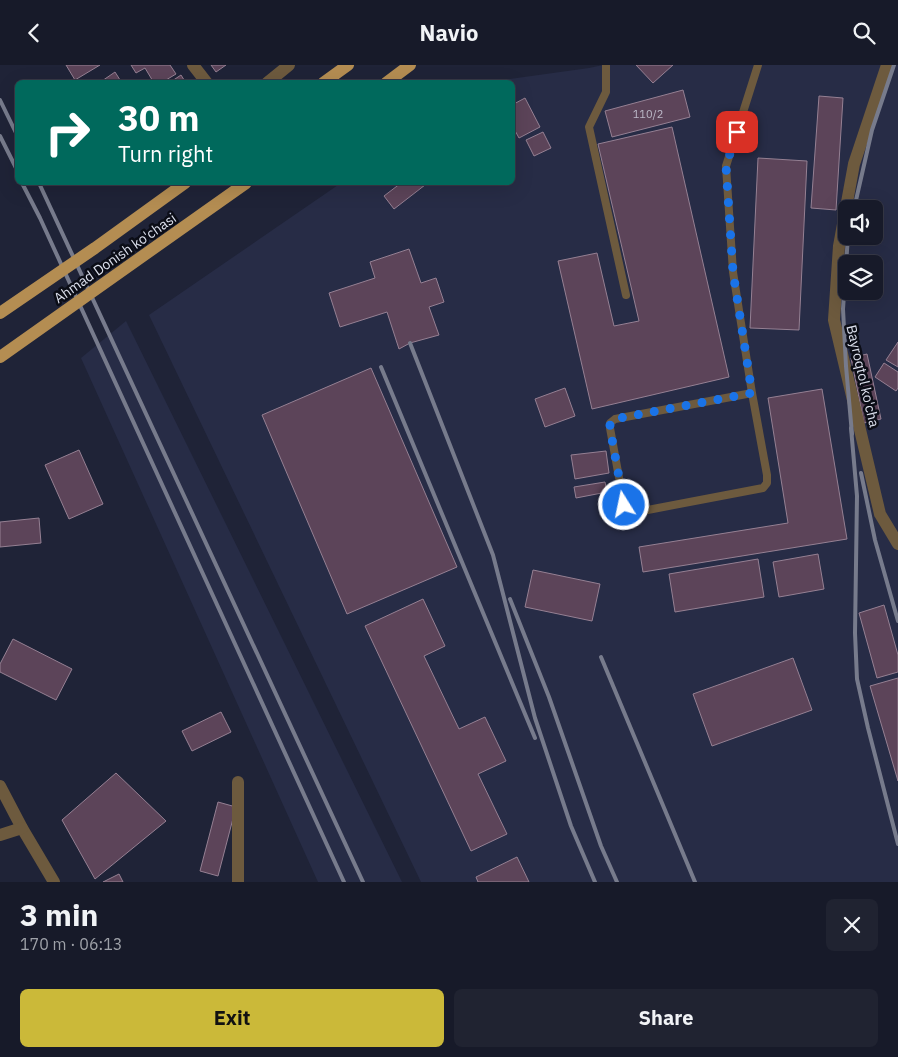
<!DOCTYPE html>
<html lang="en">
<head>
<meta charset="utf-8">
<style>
  :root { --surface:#171a29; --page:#202331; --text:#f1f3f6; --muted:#9ea1a8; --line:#363846; --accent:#cbb939 }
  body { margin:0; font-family:"IBM Plex Sans",sans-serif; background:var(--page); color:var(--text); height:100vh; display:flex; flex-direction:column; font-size:19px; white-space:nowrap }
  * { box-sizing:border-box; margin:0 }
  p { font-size:16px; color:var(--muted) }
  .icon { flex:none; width:28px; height:28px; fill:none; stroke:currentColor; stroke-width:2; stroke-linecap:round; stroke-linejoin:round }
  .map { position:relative; height:817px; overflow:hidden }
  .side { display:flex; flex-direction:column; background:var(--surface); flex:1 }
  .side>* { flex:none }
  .hud { position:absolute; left:15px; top:15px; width:500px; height:105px; border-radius:8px; box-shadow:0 5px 20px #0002,0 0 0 1px var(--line); background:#00695c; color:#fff; overflow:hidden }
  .controls { position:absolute; left:838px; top:135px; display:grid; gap:10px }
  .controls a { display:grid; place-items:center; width:45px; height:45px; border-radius:8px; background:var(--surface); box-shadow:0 5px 20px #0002,0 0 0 1px var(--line); font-size:25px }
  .pin { position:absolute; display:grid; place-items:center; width:42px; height:42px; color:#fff; margin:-21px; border-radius:10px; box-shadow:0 2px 8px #0006 }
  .me { position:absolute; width:55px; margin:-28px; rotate:350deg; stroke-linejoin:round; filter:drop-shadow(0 0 4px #0008) }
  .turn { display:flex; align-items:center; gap:18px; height:105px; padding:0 20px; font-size:22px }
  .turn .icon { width:65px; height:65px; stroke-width:2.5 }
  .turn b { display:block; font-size:35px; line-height:42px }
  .round { display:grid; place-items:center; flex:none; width:52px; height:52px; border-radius:8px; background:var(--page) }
  .summary { display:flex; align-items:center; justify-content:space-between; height:85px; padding:0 20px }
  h1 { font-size:30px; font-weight:700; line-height:38px }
  .action { display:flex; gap:10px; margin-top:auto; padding:10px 20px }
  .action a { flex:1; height:58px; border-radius:8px; background:var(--accent); color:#111; font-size:20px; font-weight:700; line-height:58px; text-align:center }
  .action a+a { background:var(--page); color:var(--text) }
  header { display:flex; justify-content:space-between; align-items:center; height:65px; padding:0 20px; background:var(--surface); font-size:22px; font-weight:700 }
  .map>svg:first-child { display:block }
  .built { fill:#272c46; fill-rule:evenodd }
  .building { fill:#5c4459; stroke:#958093 }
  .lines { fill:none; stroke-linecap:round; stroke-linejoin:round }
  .service { stroke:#6d5a3e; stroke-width:8 }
  .minor { stroke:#6d5a3e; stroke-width:12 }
  .primary { stroke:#b48d52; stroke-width:12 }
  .rail { stroke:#777b8c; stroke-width:4 }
  .primary-bridge { stroke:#b48d52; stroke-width:12 }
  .route { stroke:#1a73e8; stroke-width:9; stroke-dasharray:0 16.2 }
  .labels { text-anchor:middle; stroke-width:5; stroke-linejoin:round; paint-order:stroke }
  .number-label { font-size:11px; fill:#bcb9c8 }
  .street-label { font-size:14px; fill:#dce0ed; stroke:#0b0d16 }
</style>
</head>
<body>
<header><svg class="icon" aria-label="back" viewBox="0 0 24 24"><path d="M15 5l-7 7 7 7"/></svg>Navio<svg class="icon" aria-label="search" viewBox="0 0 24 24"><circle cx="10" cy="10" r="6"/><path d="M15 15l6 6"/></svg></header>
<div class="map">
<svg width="898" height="817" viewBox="0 0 898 817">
  <rect width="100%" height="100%" fill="#1f2337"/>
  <!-- built -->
  <g class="built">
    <path d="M603,0H898V817H421L149,250L341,118H512V18L488,17L589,3ZM846,144H874V171H846ZM846,199H874V226H846Z"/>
    <path d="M126,256L402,817H318L81,293Z"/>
  </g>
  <!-- building -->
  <g class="building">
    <path d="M66,0H100L75,15Z"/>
    <path d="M131,0H170L176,9L161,18H154L145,3L136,8Z"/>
    <path d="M211,0H226L216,7Z"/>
    <path d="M636,0H673L653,18Z"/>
    <path d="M115,7L122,18H99Z"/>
    <path d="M181,10L186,18H169Z"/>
    <path d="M683,25L690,52L612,72L605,46Z"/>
    <path d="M819,31L843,33L836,145L811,143Z"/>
    <path d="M525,33L540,62L519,73L512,60V40Z"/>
    <path d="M672,62L729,312L592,344L558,196L597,188L614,261L639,256L598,79Z"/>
    <path d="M543,67L551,83L534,91L526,75Z"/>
    <path d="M758,93L807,96L799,265L750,263Z"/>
    <path d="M401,118H423L425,120L394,144L384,131Z"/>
    <path d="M409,184L421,218L436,213L444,237L429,242L439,270L410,278L399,284L387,247L340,262L329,228L375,213L370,197Z"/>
    <path d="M898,277V302L886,295Z"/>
    <path d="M867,289L881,354L864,358L851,293Z"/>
    <path d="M884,298L898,307V323L896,326L875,312Z"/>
    <path d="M371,303L457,502L347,549L262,350Z"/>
    <path d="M565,323L575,351L545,362L535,334Z"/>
    <path d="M822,324L847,474L643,507L639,482L788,458L768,333Z"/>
    <path d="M79,385L103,439L69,454L45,400Z"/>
    <path d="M606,386L609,408L575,414L571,390Z"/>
    <path d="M605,417L607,427L576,433L574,422Z"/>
    <path d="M39,453L41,478L0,482V457Z"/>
    <path d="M818,489L824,524L779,532L773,497Z"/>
    <path d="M758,494L764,532L675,547L669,509Z"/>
    <path d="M533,505L600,519L592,556L525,542Z"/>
    <path d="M423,534L445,581L424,591L459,664L485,652L506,696L478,709L507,769L471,786L365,561Z"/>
    <path d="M884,540L898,590V607L877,613L859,548Z"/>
    <path d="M13,574L72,604L56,635L0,607V599Z"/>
    <path d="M793,593L812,645L712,681L693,629Z"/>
    <path d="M898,613V716L870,621Z"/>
    <path d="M221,647L231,667L192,686L182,666Z"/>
    <path d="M116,708L166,756L95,814L62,755Z"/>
    <path d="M218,737L236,742L218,811L200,806Z"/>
    <path d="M517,792L529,817H478L476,812Z"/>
    <path d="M119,809L123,817H103Z"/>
  </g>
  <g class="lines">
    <!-- service -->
    <g class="service">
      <path d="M606,0V27L589,62L626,230"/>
      <path d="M752,328L615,354L610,358V363L624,440L626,445L632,448L763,423L767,418V410L752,328L733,207L726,101L758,0"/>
    </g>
    <!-- minor -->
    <g class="minor">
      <path d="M193,0L207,18"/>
      <path d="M887,0L854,99L839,181L834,255L880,449L898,479"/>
      <path d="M267,18L289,0"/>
      <path d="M0,721L22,763L54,817"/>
      <path d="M0,770L22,763"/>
      <path d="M238,817V717"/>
    </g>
    <!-- primary -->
    <g class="primary">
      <path d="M323,18L348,0"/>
      <path d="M386,18L410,0"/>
    </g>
    <!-- rail -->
    <g class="rail">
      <path d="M0,35L18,72"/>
      <path d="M0,71L18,107"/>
      <path d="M22,118L40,153L344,817"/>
      <path d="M39,118L363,817"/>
      <path d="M854,144L872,65L894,0"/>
      <path d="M848,171L843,244L846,301L852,369"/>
      <path d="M410,278L493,490L535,653L571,761L595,817"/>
      <path d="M381,302L535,673"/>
      <path d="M851,363L857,431L855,568L857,614L868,663L898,779"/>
      <path d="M861,408L875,475L898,556"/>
      <path d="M510,534L549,632L601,781L617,817"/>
      <path d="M601,592L695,817"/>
    </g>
    <!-- primary-bridge -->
    <g class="primary-bridge">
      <path d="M0,248L95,183L185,118"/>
      <path d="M0,292L246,118"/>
    </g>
  </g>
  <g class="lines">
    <!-- route -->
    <path class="route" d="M624,440L610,363V358L615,354L752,328L733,207L726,101L737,67"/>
  </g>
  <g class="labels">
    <!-- number labels -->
    <g class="number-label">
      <text x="648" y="53">110/2</text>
    </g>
    <!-- street labels -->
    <g class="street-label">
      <text transform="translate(115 193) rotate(-35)" y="5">Ahmad Donish ko'chasi</text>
      <text transform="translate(863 311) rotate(77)" y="5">Bayroqtol ko'cha</text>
    </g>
  </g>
</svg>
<div class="controls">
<a><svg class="icon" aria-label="sound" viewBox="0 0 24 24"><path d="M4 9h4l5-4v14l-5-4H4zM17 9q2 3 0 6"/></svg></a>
<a><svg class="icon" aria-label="layers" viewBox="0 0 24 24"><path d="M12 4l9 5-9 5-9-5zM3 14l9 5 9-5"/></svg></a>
</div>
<div class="pin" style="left:737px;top:67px;background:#d93025"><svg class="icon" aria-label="arrive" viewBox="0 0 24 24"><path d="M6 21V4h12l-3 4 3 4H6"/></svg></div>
<svg class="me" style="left:624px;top:440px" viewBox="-20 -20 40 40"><circle r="17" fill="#1a73e8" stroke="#fff" stroke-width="3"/><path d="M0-11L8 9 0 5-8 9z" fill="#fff"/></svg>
<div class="hud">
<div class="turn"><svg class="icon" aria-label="right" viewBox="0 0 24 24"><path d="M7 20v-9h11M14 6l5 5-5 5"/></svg><div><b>30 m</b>Turn right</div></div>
</div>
</div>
<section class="side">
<div class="summary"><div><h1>3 min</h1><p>170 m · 06:13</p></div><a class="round"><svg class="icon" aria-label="close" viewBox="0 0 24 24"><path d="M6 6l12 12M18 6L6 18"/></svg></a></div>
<div class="action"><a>Exit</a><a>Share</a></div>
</section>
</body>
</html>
